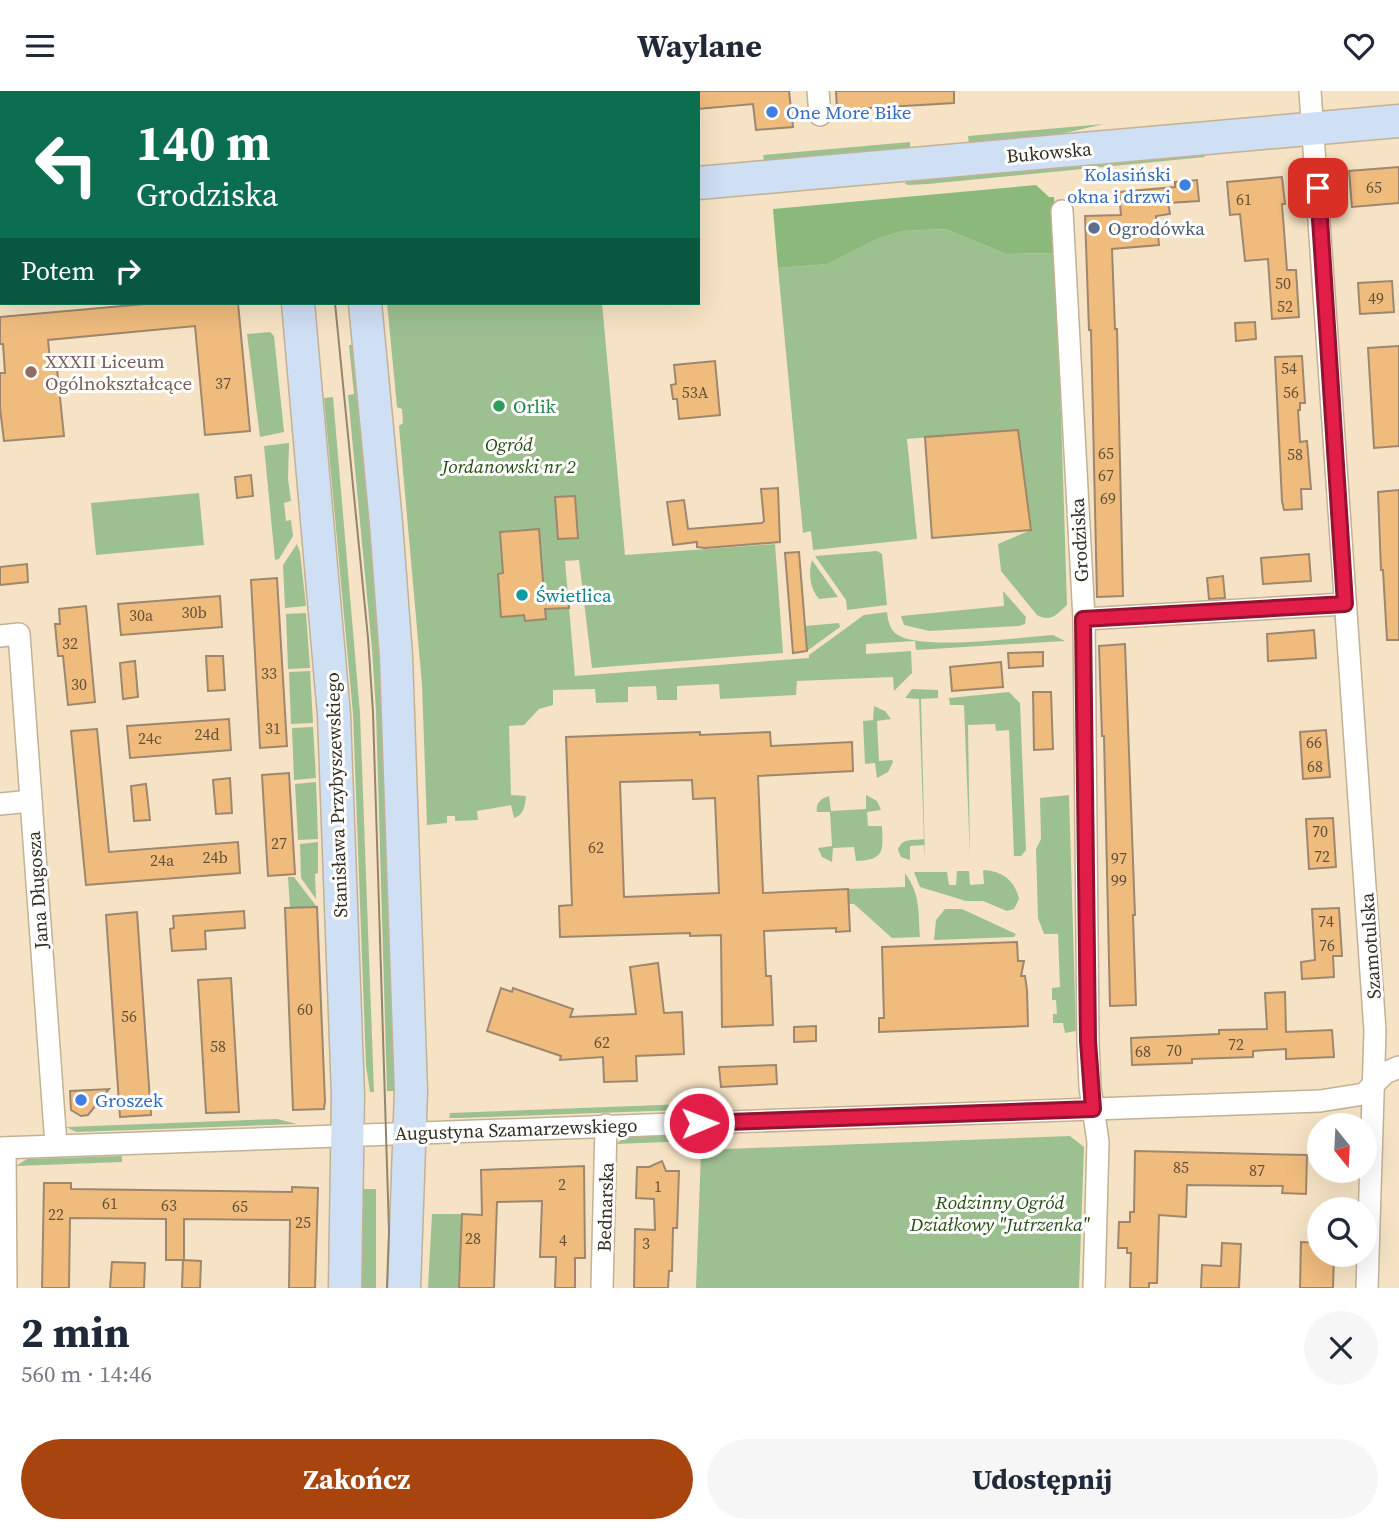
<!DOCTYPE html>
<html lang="pl">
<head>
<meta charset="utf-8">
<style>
  :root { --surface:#fff; --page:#f6f6f7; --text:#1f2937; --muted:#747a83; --accent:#a8440e }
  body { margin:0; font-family:"Source Serif 4",serif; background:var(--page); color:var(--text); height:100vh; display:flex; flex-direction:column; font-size:26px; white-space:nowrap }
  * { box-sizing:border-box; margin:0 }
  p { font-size:23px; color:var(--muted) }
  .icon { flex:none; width:38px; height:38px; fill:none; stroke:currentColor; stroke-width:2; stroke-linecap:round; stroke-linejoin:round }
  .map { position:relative; height:1197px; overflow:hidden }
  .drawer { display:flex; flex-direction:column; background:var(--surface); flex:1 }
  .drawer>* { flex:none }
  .hud { position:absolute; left:0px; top:0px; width:700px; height:214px; box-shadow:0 7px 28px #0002; background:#0b6e4f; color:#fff; overflow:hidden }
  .needle { width:46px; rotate:162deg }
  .tools { position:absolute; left:1307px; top:1022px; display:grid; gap:14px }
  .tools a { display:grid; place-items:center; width:70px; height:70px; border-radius:50%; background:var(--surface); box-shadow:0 7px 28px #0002; font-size:35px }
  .pin { position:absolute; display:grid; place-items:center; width:60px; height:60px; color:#fff; margin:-30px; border-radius:14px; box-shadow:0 4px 10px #0006 }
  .me { position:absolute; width:77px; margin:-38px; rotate:89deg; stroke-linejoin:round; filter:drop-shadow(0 0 5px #0008) }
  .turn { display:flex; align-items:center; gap:24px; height:147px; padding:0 21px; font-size:32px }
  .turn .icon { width:91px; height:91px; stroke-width:2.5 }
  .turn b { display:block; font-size:49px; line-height:60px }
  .then { display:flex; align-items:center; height:66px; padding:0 21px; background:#0003; gap:14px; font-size:26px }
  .round { display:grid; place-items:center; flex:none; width:74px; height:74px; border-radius:37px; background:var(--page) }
  .head { display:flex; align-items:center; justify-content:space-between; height:119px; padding:0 21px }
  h1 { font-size:42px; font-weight:700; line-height:52px }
  .cta { display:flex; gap:14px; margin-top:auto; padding:14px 21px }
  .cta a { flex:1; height:80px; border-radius:42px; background:var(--accent); color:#fff; font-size:28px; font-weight:700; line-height:80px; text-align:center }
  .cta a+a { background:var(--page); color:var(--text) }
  header { display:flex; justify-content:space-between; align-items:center; height:91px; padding:0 21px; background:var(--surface); font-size:32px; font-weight:700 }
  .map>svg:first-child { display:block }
  .green { fill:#9dc091 }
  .forest { fill:#8bb97b }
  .building { fill:#f0bc7e; stroke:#9e876e; stroke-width:2; fill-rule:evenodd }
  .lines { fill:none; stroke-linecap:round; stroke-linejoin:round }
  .minor-casing { stroke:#c3b194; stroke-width:24 }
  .tertiary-casing { stroke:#c3b194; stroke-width:32 }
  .secondary-casing { stroke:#c3b194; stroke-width:35 }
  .minor { stroke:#fff; stroke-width:21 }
  .tertiary { stroke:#fff; stroke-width:28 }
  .secondary { stroke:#cfdff4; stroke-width:32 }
  .tram { stroke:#928570; stroke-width:2 }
  .route-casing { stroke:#92132f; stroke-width:18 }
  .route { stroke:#e11d48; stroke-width:12 }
  .shop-dot { fill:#3f7fe0; stroke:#fff; stroke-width:2.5 }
  .service-dot { fill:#5c6f8a; stroke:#fff; stroke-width:2.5 }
  .education-dot { fill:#8d6e63; stroke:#fff; stroke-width:2.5 }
  .leisure-dot { fill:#2e9e5b; stroke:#fff; stroke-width:2.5 }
  .culture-dot { fill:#0f9aa8; stroke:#fff; stroke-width:2.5 }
  .labels { text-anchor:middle; stroke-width:6; stroke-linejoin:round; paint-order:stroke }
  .number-label { font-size:16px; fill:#635138 }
  .shop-label { font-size:19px; fill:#366cbe; stroke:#fff; text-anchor:start }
  .street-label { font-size:19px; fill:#342d21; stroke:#fff }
  .service-label { font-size:19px; fill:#4e5e75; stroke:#fff; text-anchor:start }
  .education-label { font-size:19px; fill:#785e54; stroke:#fff; text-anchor:start }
  .leisure-label { font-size:19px; fill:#27864d; stroke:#fff; text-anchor:start }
  .park-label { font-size:19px; font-style:italic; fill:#224d0e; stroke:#fff }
  .culture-label { font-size:19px; fill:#0d838f; stroke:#fff; text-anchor:start }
</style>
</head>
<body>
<header><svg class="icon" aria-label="menu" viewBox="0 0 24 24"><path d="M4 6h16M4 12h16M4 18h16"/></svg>Waylane<svg class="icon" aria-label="heart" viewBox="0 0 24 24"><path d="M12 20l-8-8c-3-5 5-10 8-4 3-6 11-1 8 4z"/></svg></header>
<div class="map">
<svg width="1399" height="1197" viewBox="0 0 1399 1197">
  <rect width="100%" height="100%" fill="#f6e3c5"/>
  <!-- green -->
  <g class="green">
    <path d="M1104,33L1056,44L969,52L968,45Z"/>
    <path d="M910,51V57L764,70L763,64Z"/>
    <path d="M1203,64L1205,66L928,93L908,94L904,92C946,79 989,82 1032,79C1089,75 1146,69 1203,64Z"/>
    <path d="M945,138L1006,163L1056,162L1067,514C1057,523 1051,532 1037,524L1001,480L998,453L1031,439L1018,339L907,348L917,448L813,459L811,440L803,442L778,177L828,173L875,149L902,140Z"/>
    <path d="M387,212H602L625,464L775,453L783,562L592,577L579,469L565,470L575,585L809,567V564L864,524L887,521C888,529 889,536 895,542C917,561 1021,546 1053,544L1065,550L916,559L915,550L866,553V563L911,560L912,582L894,600L893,586L797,590L796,604L720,608L719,593L677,595V609H657L656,595L628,596V611L596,612L595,598L553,599V614L539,618L524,634L509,635L511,704L526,705C525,715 524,724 514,727L511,714L477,720L478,729L455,730V725H447V732L427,734L422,594L399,335L403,332L402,318L397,316Z"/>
    <path d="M270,241L274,245L284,341L260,346L247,243Z"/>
    <path d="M349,254H354L380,513L396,1000H387L376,620L372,558L348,304L354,303Z"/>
    <path d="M333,306L360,622L374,1001H370L366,975L353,623L324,307Z"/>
    <path d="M289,352L288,388L291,410L284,412L286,430L291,429L293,445L279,468L275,469L264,355Z"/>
    <path d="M199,402L204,454L96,464L91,412Z"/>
    <path d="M297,453L300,461L306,515L285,517L283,474Z"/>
    <path d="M877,460L882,463L887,514L847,519L846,509L815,465Z"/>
    <path d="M812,469L838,506L819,508C810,498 808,482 812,469Z"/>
    <path d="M1003,500L1026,526L1025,533L1019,535L929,540L904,534L901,525L1004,515Z"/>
    <path d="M306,522L310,577L288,578L286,523Z"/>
    <path d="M839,532L840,536L807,560L805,535Z"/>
    <path d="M310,580L313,632L291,633L289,581Z"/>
    <path d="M912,598L938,599V607L921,608L925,769L924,754L910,755V769L901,766L898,759C902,746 914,750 924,748L919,608L905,607Z"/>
    <path d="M1009,601L1020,612L1026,759L1021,765H1014L1009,639L996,640L995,633L968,634L970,767L964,614H950L949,607Z"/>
    <path d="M874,615L885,620L891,628L877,630L879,670L892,669L893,671L888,681L877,687L875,672L865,673L863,630L873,629Z"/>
    <path d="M313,636L316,687L294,689L292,637Z"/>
    <path d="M316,691L318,748L298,749L295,693Z"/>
    <path d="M1069,704L1076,940L1065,942L1063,932H1053V923H1057L1056,909H1052V897L1060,896L1058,843H1044L1038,827L1036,758L1041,748L1040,707Z"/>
    <path d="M829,705L831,720L866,718V704L877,710L881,719L867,721L868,735H882C883,760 885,769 856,770L854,756L833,757L832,771L822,766L818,757L832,755L830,721H817C815,713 821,707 829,705Z"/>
    <path d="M318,751V782L315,783L316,808L301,787L300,753Z"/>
    <path d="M985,779C1004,781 1015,790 1019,808L1014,818L1007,820L983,810H966L920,796L914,781H947L949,794H956L957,780H969L970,794L984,793L983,780Z"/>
    <path d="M905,782C921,805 918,820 920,846L892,847L854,813H849L848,798L905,796Z"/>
    <path d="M288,786H294L317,816L290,817Z"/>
    <path d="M945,818H962L1016,843L1014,846L934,849L936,829Z"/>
    <path d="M687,1013L680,1019L458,1027H449L450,1022Z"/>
    <path d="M277,1028L297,1033L76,1041L66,1036Z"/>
    <path d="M717,1042V1049L616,1053L625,1046Z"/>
    <path d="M1070,1045L1084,1056L1079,1197H696L701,1059Z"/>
    <path d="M122,1065V1071L16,1075L27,1068Z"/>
    <path d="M358,1098H376V1197H355Z"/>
    <path d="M432,1123H462L459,1197H428Z"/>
  </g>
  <!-- forest -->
  <path class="forest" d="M1036,94L1049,106H1054L1056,162L1006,163L945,138L902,140L875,149L828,173L778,177L773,118Z"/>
  <!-- building -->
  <g class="building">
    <path d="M698,0H789L793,36L756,39L753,13L698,18Z"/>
    <path d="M836,0H954V12L837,19Z"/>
    <path d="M1399,76V112L1352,116L1349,80Z"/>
    <path d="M1282,86L1285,113H1282L1287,179H1296L1299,226L1272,228L1268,168L1245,170L1240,123L1230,124L1227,91Z"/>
    <path d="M1197,89L1199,110L1168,112L1170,123L1156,125L1159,154L1112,158L1115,238H1117L1123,505L1097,506L1091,239H1089L1085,125L1121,124L1119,101L1175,96V91Z"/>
    <path d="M1392,190L1394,221L1360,223L1358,192Z"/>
    <path d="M156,212H238L250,340L205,344L195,235L48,249L51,279L57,278L64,345L4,350L0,317V282H5L3,253H0V226Z"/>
    <path d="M1255,231L1256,248L1236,250L1235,232Z"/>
    <path d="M1399,255V355L1374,357L1368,257Z"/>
    <path d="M1302,265L1305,312H1300V319H1298L1300,351L1307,350L1311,398H1301L1302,418L1284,419L1282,410L1275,266Z"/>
    <path d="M715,270L720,324L679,328L677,308H673L671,294L676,293L674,274Z"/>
    <path d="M1018,339L1031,439L932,447L925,346Z"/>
    <path d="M251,384L253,405L237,407L235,386Z"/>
    <path d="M778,397L780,451L705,457L697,456V451L673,454L667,411L684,409L688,438L762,432L764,430L761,398Z"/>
    <path d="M1399,399V549H1387L1383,479H1381L1378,401Z"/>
    <path d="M575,405L578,447L558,448L555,406Z"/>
    <path d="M539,438L544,503L568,502L569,517L545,518L546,528L525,530L524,524L501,526L498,483L503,482L500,441Z"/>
    <path d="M799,461L807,560L793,562L785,462Z"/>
    <path d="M1309,463L1311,490L1263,493L1261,467Z"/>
    <path d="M27,473L28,491L0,494V476Z"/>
    <path d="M1223,485L1225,507L1209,508L1207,487Z"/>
    <path d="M277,487L287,655L260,657L251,489Z"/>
    <path d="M220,505L222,536L121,544L118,513Z"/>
    <path d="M86,515L95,611L68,614L63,565H58L55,533H60L59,518Z"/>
    <path d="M1314,539L1316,567L1268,570L1267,543Z"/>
    <path d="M1125,553L1135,824H1133L1136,914L1110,915L1104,645H1102L1099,555Z"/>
    <path d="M1043,561V575L1009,577L1008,562Z"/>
    <path d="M206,565H223L225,599L208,600Z"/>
    <path d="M135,570L138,606L123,608L120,572Z"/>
    <path d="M1001,571L1003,596L952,600L950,576Z"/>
    <path d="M1033,601H1051L1053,658L1034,659Z"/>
    <path d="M229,628L231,659L130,667L127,635Z"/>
    <path d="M97,638L109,761L238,751L240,782L86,794L71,640Z"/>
    <path d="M1326,639L1330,686L1303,688L1300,641Z"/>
    <path d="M700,641V644L770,641L771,655L852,651L853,680L758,685L763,802L848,798L850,840L836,841V837L764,840L766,885H771L773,934L722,936L721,844L690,845V842L560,846L559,815L572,814L566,646ZM692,689L693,708L715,707L719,802L624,806L620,691Z"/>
    <path d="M289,682L295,783L268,785L262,684Z"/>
    <path d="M230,687L232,722L216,723L213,689Z"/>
    <path d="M146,693L150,729L134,730L131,695Z"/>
    <path d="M1333,727L1336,776L1309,778L1306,728Z"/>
    <path d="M317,816L325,1010L324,1018L293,1019L285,817Z"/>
    <path d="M1339,817L1342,865H1333L1334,886L1302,888L1301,871L1315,869L1312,818Z"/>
    <path d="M244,820L245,837L205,840L206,858L172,860L170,838L174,837L173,825Z"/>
    <path d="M137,821L151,1024L120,1026L106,824Z"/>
    <path d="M1017,851L1018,870H1024L1021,885H1025L1027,899L1028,935L879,941V927H884L882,856Z"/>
    <path d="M658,872L664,922L682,921L684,963L636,965L637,990L604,991L603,966L560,969L561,965L487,940L501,897L512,901L513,897L573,918L570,926L636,923L630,876Z"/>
    <path d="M231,887L239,1021L206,1022L198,889Z"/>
    <path d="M1285,901L1286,941L1332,939L1334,966L1286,968V958L1253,960V966L1192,968V972L1132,974L1131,947L1219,943V939L1267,938L1265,902Z"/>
    <path d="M816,935V950L794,951V936Z"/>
    <path d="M776,974L777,993L721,996L719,976Z"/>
    <path d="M109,998L88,1024L81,1025L71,1019L70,1000Z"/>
    <path d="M1135,1060L1307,1064L1306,1103L1282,1102L1283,1095L1187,1094L1186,1126L1159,1124L1157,1192H1149V1197H1130L1131,1162H1127V1157H1118L1119,1131H1130V1121H1134Z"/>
    <path d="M662,1070L666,1080H679L677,1137H673L672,1180H669L668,1197H634L635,1138L655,1139L654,1108L636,1107L637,1076H649Z"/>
    <path d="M584,1075L585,1167H575V1197H555L556,1166H540L542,1110L497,1111L494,1197H459L462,1123L482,1124L481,1079Z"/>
    <path d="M44,1092H71V1098L292,1101V1096L318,1097L315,1197H289L290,1129L184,1128V1169L201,1170L200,1197H182L183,1169H166V1128L70,1127L69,1197H42Z"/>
    <path d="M1301,1151L1320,1152V1164H1334L1333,1197H1300Z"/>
    <path d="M1222,1152L1241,1153L1239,1197H1201L1202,1174L1221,1175Z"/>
    <path d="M112,1171L145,1172L144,1197H110Z"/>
  </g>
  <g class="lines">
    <!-- minor casing -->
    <g class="minor-casing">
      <g id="minor">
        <path d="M608,0L609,2"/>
        <path d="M818,0L820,24"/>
        <path d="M1310,0L1375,940L1367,1197"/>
        <path d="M1062,120L1084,528L1088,950L1090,996L1098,1051L1094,1197"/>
        <path d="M1084,528L1345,513"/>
        <path d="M0,545L19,543L56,1054"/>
        <path d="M0,713L31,710"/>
        <path d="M0,1057L1320,1010L1364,1003L1385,982L1399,976"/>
        <path d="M5,1057L6,1197"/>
        <path d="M602,1197L606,1034"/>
      </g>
    </g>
    <!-- tertiary casing -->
    <g class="tertiary-casing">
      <path id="tertiary" d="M0,155H2"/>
    </g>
    <!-- secondary casing -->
    <g class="secondary-casing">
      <g id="secondary">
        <path d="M263,0V2"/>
        <path d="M340,0V2"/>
        <path d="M698,92L1399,30"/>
        <path d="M298,212L334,624L348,1004L345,1197"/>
        <path d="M365,212L386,432L396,565L411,1000L404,1197"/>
      </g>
    </g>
    <!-- minor -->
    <use href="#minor" class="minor"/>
    <!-- tertiary -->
    <use href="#tertiary" class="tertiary"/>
    <!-- secondary -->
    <use href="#secondary" class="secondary"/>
    <!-- tram -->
    <g class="tram">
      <path d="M301,0L302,2"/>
      <path d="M335,212L368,547L373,621L389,1140L387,1197"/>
    </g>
  </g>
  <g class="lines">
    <!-- route casing -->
    <g class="route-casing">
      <path id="route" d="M699,1032L1093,1018L1088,950L1083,528L1345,513L1318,97"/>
    </g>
    <!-- route -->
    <use href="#route" class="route"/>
  </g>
  <!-- markers -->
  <g class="shop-dot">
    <circle cx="772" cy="21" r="7"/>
    <circle cx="1185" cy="94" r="7"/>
    <circle cx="81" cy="1009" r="7"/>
  </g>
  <circle class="service-dot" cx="1094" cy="137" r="7"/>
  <circle class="education-dot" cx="31" cy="281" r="7"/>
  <circle class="leisure-dot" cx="499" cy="315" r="7"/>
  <circle class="culture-dot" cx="522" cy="504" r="7"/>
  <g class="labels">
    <!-- number labels -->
    <g class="number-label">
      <text x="1374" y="102">65</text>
      <text x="1244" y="114">61</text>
      <text x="1283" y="198">50</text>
      <text x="1376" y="213">49</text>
      <text x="1285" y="221">52</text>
      <text x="1289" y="283">54</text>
      <text x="223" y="298">37</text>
      <text x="695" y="307">53A</text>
      <text x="1291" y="307">56</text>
      <text x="1106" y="368">65</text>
      <text x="1295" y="369">58</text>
      <text x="1106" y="390">67</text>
      <text x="1108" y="413">69</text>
      <text x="194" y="527">30b</text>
      <text x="141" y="530">30a</text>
      <text x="70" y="558">32</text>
      <text x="269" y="588">33</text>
      <text x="79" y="599">30</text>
      <text x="273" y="643">31</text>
      <text x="207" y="649">24d</text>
      <text x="150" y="653">24c</text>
      <text x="1314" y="657">66</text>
      <text x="1315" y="681">68</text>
      <text x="1320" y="746">70</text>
      <text x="279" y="758">27</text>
      <text x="596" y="762">62</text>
      <text x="1322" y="771">72</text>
      <text x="215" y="772">24b</text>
      <text x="1119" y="773">97</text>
      <text x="162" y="775">24a</text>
      <text x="1119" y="795">99</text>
      <text x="1326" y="836">74</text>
      <text x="1327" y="860">76</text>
      <text x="305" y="924">60</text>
      <text x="129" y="931">56</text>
      <text x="602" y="957">62</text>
      <text x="1236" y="959">72</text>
      <text x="218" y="961">58</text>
      <text x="1174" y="965">70</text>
      <text x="1143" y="966">68</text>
      <text x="1181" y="1082">85</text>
      <text x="1257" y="1085">87</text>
      <text x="562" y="1099">2</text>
      <text x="658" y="1101">1</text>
      <text x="110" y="1118">61</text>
      <text x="169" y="1120">63</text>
      <text x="240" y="1121">65</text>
      <text x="56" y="1129">22</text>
      <text x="303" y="1137">25</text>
      <text x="473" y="1153">28</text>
      <text x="563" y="1155">4</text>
      <text x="646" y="1158">3</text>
    </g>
    <!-- shop labels -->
    <g class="shop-label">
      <text x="786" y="28">One More Bike</text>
      <text x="1171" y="90" text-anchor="end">Kolasiński<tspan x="1171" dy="22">okna i drzwi</tspan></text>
      <text x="95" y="1016">Groszek</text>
    </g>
    <!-- street labels -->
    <g class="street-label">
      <text transform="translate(1049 61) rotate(-5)" y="7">Bukowska</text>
      <text transform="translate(1079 449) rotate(-93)" y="7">Grodziska</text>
      <text transform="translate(336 704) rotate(-92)" y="7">Stanisława Przybyszewskiego</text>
      <text transform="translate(37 799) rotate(-94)" y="7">Jana Długosza</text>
      <text transform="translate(1370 855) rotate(-94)" y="7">Szamotulska</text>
      <text transform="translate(516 1038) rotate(-2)" y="7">Augustyna Szamarzewskiego</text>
      <text transform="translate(605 1116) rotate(-88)" y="7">Bednarska</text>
    </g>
    <!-- service labels -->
    <g class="service-label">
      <text x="1108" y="144">Ogrodówka</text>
    </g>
    <!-- education labels -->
    <g class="education-label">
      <text x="45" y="277">XXXII Liceum<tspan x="45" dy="22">Ogólnokształcące</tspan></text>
    </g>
    <!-- leisure labels -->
    <g class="leisure-label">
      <text x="513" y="322">Orlik</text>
    </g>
    <!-- park labels -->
    <g class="park-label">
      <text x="509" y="360">Ogród<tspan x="509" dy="22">Jordanowski nr 2</tspan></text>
      <text x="1000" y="1118">Rodzinny Ogród<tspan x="1000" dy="22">Działkowy "Jutrzenka"</tspan></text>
    </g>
    <!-- culture labels -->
    <g class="culture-label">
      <text x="536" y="511">Świetlica</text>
    </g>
  </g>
</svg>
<div class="tools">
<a><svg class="needle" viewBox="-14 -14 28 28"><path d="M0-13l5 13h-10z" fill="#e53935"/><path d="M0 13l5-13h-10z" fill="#747a83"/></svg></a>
<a><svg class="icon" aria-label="search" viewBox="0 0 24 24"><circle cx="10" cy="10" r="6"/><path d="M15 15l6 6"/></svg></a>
</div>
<div class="pin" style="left:1318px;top:97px;background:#d93025"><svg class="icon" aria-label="arrive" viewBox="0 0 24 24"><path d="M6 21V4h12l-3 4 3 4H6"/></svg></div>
<svg class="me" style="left:699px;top:1032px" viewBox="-20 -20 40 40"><circle r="17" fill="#e11d48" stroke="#fff" stroke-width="3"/><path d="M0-11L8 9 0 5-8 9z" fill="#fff"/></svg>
<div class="hud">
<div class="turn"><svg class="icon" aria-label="left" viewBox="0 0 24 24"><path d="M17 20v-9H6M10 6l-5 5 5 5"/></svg><div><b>140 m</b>Grodziska</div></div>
<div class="then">Potem<svg class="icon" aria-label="right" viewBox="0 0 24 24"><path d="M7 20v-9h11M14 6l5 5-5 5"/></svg></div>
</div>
</div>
<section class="drawer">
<div class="head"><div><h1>2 min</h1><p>560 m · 14:46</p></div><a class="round"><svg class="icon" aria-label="close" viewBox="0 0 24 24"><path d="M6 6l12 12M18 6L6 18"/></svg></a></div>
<div class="cta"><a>Zakończ</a><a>Udostępnij</a></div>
</section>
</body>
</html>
